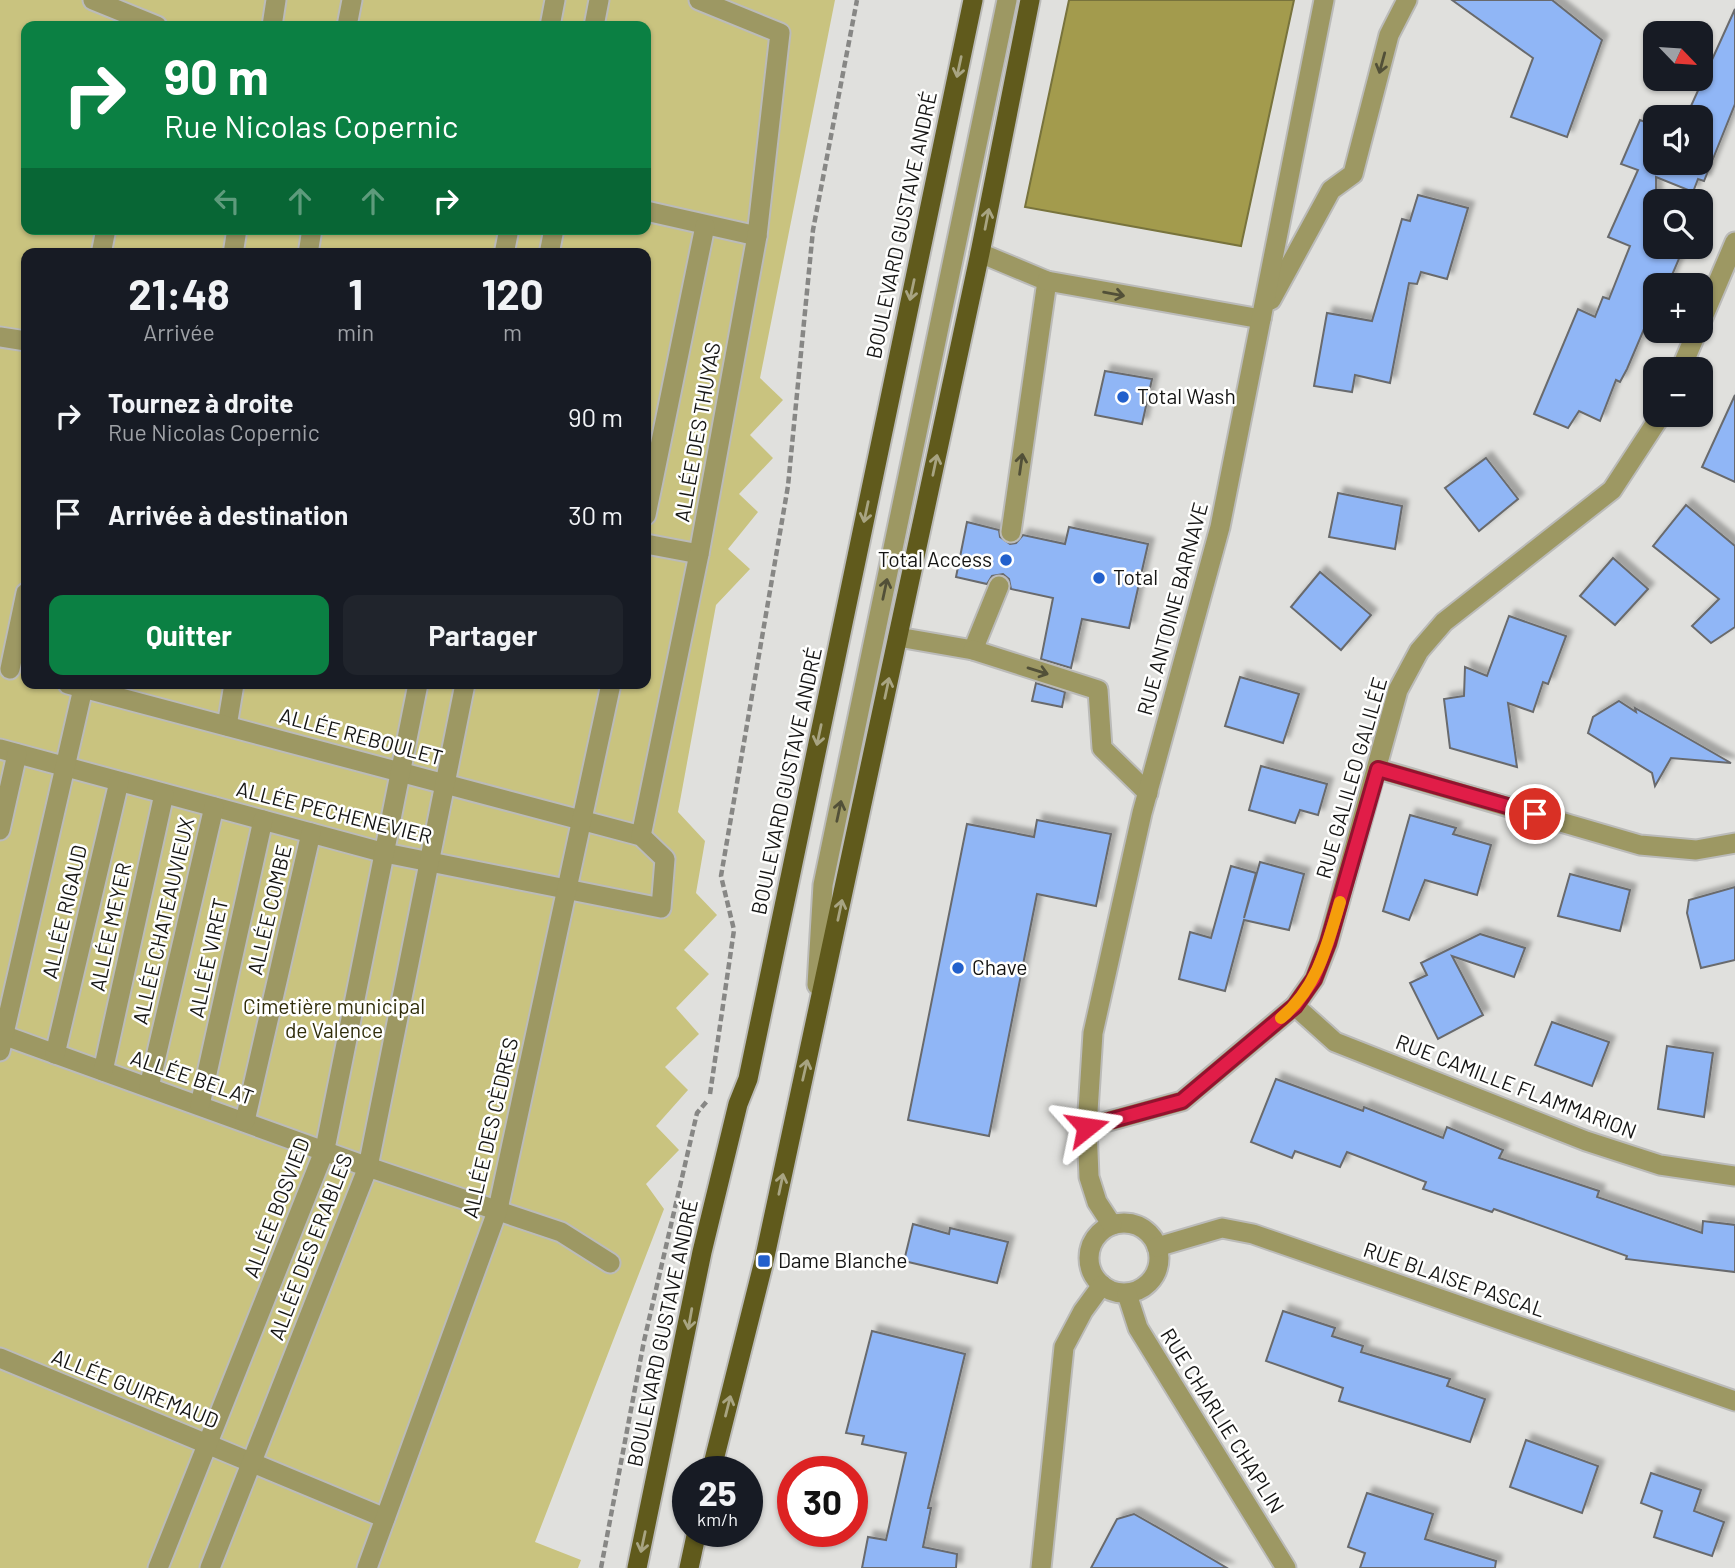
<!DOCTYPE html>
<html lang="fr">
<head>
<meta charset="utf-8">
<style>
  :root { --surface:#171b24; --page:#20242c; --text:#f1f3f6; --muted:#9ea1a6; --accent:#0b8043 }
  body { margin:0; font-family:Barlow,sans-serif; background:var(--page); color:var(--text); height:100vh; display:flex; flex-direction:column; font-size:26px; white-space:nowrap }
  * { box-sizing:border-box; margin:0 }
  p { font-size:23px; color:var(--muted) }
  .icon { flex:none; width:38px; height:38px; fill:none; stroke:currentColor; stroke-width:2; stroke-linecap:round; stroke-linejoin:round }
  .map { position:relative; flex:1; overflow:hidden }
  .panel { position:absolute; left:21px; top:248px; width:630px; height:441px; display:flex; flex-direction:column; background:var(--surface); border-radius:14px; box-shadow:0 2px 5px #0004 }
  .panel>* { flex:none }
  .top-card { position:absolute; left:21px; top:21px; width:630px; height:214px; border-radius:14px; box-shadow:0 2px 5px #0004; background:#0b8043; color:#fff; overflow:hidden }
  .needle { width:46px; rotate:115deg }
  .fabs { position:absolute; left:1643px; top:21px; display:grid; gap:14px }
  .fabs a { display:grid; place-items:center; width:70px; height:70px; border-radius:14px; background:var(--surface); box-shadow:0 2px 5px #0004; font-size:35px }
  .speed { position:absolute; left:672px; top:1456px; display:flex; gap:14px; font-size:35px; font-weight:700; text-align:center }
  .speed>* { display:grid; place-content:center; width:91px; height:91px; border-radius:50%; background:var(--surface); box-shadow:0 2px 5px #0004; line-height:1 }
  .speed small { font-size:18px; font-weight:400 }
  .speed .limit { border:10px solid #d22; background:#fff; color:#111 }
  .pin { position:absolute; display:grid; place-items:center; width:60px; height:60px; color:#fff; margin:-30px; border:4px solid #fff; border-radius:50%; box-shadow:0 2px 7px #0007 }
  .me { position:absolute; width:77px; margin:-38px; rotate:75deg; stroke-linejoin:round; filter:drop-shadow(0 0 5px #0008) }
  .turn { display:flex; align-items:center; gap:24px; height:147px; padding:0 28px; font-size:32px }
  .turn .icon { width:91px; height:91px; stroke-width:2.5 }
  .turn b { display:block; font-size:49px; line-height:60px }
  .lanes { display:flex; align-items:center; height:66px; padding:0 28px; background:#0003; justify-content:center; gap:35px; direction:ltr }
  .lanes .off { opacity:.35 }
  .eta { display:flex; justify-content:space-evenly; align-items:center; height:119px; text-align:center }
  .eta b { font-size:42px; font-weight:700; line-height:49px }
  .primary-button { display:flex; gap:14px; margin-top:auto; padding:14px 28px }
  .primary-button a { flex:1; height:80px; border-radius:14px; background:var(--accent); color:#fff; font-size:28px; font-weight:700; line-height:80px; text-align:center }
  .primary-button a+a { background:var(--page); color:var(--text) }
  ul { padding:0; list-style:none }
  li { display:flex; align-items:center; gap:21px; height:98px; padding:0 28px }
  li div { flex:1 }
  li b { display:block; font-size:26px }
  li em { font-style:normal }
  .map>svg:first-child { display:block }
  .green { fill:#c9c37f; fill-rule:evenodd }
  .water { fill:#a39b4d; stroke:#78733c; stroke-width:2 }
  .building { fill:#90b6f6; stroke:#696b6d; stroke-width:2; filter:url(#shadow) }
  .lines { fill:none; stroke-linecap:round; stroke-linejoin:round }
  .service-casing { stroke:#bbbbb9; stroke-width:23 }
  .pedestrian-casing { stroke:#bbbbb9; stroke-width:23 }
  .minor-casing { stroke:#bbbbb9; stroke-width:23 }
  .primary-casing { stroke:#bbbbb9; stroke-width:23 }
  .path { stroke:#878785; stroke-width:4.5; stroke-dasharray:7 3.5; stroke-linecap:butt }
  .service { stroke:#9d9863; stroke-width:19 }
  .pedestrian { stroke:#9d9863; stroke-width:19 }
  .minor { stroke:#9d9863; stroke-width:19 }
  .primary { stroke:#605a1c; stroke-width:19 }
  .oneway { stroke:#525038 }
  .oneway2 { stroke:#a8a482 }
  .route-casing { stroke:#92132f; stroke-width:18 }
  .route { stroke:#e11d48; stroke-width:12 }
  .slow { stroke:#f59e0b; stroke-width:12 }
  .poi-dot { fill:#2260cc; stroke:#fffffe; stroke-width:2.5 }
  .labels { text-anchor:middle; stroke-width:5; stroke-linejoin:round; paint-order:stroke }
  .street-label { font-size:21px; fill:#151514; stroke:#fffffe }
  .poi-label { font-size:21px; fill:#151514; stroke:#fffffe; text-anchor:start }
  .park-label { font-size:21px; fill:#312e0b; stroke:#fffffe }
</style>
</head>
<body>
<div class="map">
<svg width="1735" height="1568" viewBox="0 0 1735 1568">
  <defs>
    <filter id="shadow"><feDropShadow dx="6" dy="-6" stdDeviation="2" flood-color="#0004"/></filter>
  </defs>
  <rect width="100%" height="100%" fill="#e0e0dd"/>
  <!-- green -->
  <path class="green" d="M0,0H835L760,378L783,400L750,435L773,458L739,494L758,512L728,549L750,569L716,605L678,812L705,841L696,893L717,915L684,950L709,974L676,1008L699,1034L665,1067L688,1090L656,1126L679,1150L646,1184L664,1209L535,1542L581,1560L578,1568H0ZM26,26H646V229H26ZM26,254H646V684H26Z"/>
  <!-- water -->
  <path class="water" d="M1069,0H1294L1241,246L1025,207Z"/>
  <!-- building -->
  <g class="building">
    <path d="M1452,0H1552L1602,40L1567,137L1511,117L1533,58Z"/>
    <path d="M1735,9V104L1704,181L1698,179L1693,192L1656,177V247H1684L1669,282L1664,280L1662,285H1656V301L1627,369L1620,382L1616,380L1600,421L1579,411L1568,428L1534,414L1578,309L1595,317L1603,297L1609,299L1630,246L1608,237L1638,170L1621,164L1640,120L1656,126V163H1701V117H1686Z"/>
    <path d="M1418,195L1468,208L1447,279L1421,272L1417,284L1409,283L1390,383L1355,375L1352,392L1314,386L1327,313L1372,321L1402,219L1410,221Z"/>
    <path d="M1105,371L1152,379L1142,424L1095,415Z"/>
    <path d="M1735,395V482L1702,467Z"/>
    <path d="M1486,458L1518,499L1479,531L1445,488Z"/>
    <path d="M1338,493L1402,506L1395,549L1329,537Z"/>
    <path d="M1686,505L1735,546V627L1711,643L1692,626L1719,599L1653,546Z"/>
    <path d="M967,522L999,530L1000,537L1010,544L1016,543L1023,535L1065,544L1069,527L1148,544L1129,628L1082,619L1071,668L1041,659L1053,598L1011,589L1009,579L1003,574L992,576L987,584L956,577Z"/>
    <path d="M1613,558L1648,589L1615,625L1580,596Z"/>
    <path d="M1320,572L1371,615L1341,650L1291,607Z"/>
    <path d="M1509,616L1566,636L1548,684L1543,682L1533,712L1508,703L1517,767L1450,748L1444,699L1464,696L1465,667L1487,676Z"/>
    <path d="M1240,677L1299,694L1283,743L1225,726Z"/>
    <path d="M1036,683L1065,692L1062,707L1032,701Z"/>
    <path d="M1619,701L1636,712L1635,708L1731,763L1671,758L1655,786L1652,773L1588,733L1593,717Z"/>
    <path d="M1261,766L1327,784L1318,815L1300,810L1295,823L1249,810Z"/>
    <path d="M1410,815L1456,828L1453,834L1491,845L1477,895L1425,880L1409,920L1383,911Z"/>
    <path d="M1037,820L1111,834L1096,906L1037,894L989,1136L908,1120L967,824L1034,837Z"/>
    <path d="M1260,862L1304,874L1289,930L1244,920L1225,991L1179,979L1190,932L1211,938L1231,866L1256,873L1244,918Z"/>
    <path d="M1570,874L1630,890L1620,931L1558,916Z"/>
    <path d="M1735,887V960L1701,968L1687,913L1689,900Z"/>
    <path d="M1480,934L1525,948L1514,977L1452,956L1483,1015L1438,1039L1410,983L1427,975L1421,963Z"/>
    <path d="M1552,1022L1609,1042L1592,1086L1535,1065Z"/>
    <path d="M1667,1046L1713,1053L1704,1117L1658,1109Z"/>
    <path d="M1276,1079L1363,1111L1364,1107L1443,1138L1447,1127L1503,1150L1499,1158L1599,1191L1597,1197L1702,1233L1703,1221L1735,1225V1272L1626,1259L1627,1256L1494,1209L1492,1212L1423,1189L1426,1182L1347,1152L1340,1167L1295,1151L1292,1158L1251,1142Z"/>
    <path d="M913,1224L949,1234L950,1228L1008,1242L997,1283L904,1261Z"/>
    <path d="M1283,1311L1335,1328L1332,1336L1363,1346L1361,1352L1450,1379L1447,1386L1485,1399L1470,1442L1339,1401L1343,1388L1266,1361Z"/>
    <path d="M872,1331L965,1354L928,1508H931L923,1547L957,1554L956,1568H862L868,1537L886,1540L906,1453L862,1444L864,1436L846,1433Z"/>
    <path d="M1526,1440L1598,1466L1582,1513L1510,1487Z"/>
    <path d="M1651,1473L1701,1490L1694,1511L1724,1522L1712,1556L1654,1537L1662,1511L1641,1503Z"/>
    <path d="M1367,1493L1433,1514L1425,1539L1496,1561L1495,1568H1360L1365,1553L1348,1547Z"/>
    <path d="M1134,1514L1164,1531L1227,1568H1091L1117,1519Z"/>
  </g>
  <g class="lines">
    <!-- service casing -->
    <g class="service-casing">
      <g id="service">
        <path d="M980,253L1047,281L1011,532"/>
        <path d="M1047,281L1261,319"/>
        <path d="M898,637L973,650L999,586"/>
        <path d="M973,650L1098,690L1102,748L1148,793"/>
        <path d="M817,985L823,885L1007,0"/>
      </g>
    </g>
    <!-- pedestrian casing -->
    <g class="pedestrian-casing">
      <g id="pedestrian">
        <path d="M93,0L157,26"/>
        <path d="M272,26L276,0"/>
        <path d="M347,26L352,0"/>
        <path d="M550,26L555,0"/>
        <path d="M594,26L599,0"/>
        <path d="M646,211L757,236"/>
        <path d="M101,254L106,229"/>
        <path d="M233,254L237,229"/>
        <path d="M308,254L312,229"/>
        <path d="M504,254L509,229"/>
        <path d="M549,254L554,229"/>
        <path d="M0,337L26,341"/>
        <path d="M646,515L705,226"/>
        <path d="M646,544L699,554"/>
        <path d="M10,669L26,593"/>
        <path d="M227,726L234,684"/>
        <path d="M0,749L385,853L661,908L665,859L641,836L68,684"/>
        <path d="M0,830L17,754"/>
        <path d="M641,836L699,554L757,236L780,33L699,0"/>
        <path d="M0,1034L368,1167L561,1232L610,1263"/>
        <path d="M0,1051L84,684"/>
        <path d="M55,1054L119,782"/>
        <path d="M103,1071L164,794"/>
        <path d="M149,1087L214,807"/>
        <path d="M200,1105L263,820"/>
        <path d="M245,1121L311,833"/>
        <path d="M0,1358L385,1518"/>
        <path d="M158,1568L325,1149L418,684"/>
        <path d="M210,1568L368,1167L465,684"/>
        <path d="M367,1568L498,1209L611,684"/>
      </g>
    </g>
    <!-- minor casing -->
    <g class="minor-casing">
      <g id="minor">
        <path d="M1271,300L1331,190L1353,174L1389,35L1407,0"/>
        <path d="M1701,322L1735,242"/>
        <path d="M1681,369L1697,331"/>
        <path d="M1378,769L1640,845L1696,850L1735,843"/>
        <path d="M1295,1006L1335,1042L1586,1141L1660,1165L1735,1176"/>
        <path d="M1087,1127L1182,1101L1295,1006L1314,979L1328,943L1398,690L1419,651L1444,622L1612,490L1661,415"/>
        <circle cx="1124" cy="1258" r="35"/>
        <path d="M1112,1225L1097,1202L1089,1177L1087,1127L1093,1033L1142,813L1220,527L1324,0"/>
        <path d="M1157,1247L1222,1228L1253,1234L1735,1401"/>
        <path d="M1127,1294L1138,1328L1286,1568"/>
        <path d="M1041,1568L1064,1347L1083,1311L1102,1285"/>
      </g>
    </g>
    <!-- primary casing -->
    <g class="primary-casing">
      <g id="primary">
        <path d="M711,1472L764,1261L980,253L1030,0"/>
        <path d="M637,1568L702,1252L738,1104L748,1079L973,0"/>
        <path d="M689,1568L697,1531"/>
      </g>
    </g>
    <!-- path -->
    <g class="path">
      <path d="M710,1094L734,930L721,876L788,486L813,230L857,0"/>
      <path d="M601,1568L644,1341L697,1113L708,1100"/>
    </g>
    <!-- service -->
    <use href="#service" class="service"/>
    <!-- pedestrian -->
    <use href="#pedestrian" class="pedestrian"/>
    <!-- minor -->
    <use href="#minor" class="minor"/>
    <!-- primary -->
    <use href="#primary" class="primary"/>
  </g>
  <!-- one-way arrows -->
  <defs><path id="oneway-shaft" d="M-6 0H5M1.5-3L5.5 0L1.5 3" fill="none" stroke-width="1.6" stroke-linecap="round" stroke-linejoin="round" transform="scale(1.75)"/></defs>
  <g class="oneway">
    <use href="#oneway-shaft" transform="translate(1382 63) rotate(105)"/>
    <use href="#oneway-shaft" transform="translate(1114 294) rotate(10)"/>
    <use href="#oneway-shaft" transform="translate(1021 464) rotate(-82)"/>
    <use href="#oneway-shaft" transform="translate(885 589) rotate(-78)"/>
    <use href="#oneway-shaft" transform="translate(1038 671) rotate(17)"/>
    <use href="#oneway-shaft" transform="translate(839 811) rotate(-78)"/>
  </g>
  <g class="oneway2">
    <use href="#oneway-shaft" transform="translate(959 67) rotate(102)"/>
    <use href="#oneway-shaft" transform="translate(987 219) rotate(-79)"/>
    <use href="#oneway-shaft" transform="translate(912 290) rotate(102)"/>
    <use href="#oneway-shaft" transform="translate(935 465) rotate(-78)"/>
    <use href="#oneway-shaft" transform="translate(866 512) rotate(102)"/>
    <use href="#oneway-shaft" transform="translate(887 688) rotate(-78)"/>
    <use href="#oneway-shaft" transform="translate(819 735) rotate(102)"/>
    <use href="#oneway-shaft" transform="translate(840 910) rotate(-78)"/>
    <use href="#oneway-shaft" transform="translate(805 1070) rotate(-77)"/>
    <use href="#oneway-shaft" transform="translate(781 1184) rotate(-78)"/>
    <use href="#oneway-shaft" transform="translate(690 1319) rotate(100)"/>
    <use href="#oneway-shaft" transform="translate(728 1406) rotate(-76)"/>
    <use href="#oneway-shaft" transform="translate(643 1542) rotate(102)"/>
  </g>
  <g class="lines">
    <!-- route casing -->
    <g class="route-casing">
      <path id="route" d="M1087,1127L1182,1101L1295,1006L1314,979L1328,943L1378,769L1535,814"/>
    </g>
    <!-- route -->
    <use href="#route" class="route"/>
    <!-- slow -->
    <path class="slow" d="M1281,1018C1317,988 1327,946 1340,902"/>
  </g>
  <!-- markers -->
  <g class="poi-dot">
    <circle cx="1123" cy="397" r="7"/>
    <circle cx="1006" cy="560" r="7"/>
    <circle cx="1099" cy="578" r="7"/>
    <circle cx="958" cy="968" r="7"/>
    <rect x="757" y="1254" width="14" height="14" rx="3.5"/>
  </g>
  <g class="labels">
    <!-- street labels -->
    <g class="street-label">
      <text transform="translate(902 225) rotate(-78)" y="7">BOULEVARD GUSTAVE ANDRÉ</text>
      <text transform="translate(698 432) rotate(-80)" y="7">ALLÉE DES THUYAS</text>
      <text transform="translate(1173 609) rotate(-75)" y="7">RUE ANTOINE BARNAVE</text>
      <text transform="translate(361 737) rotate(15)" y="7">ALLÉE REBOULET</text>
      <text transform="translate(1352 778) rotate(-74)" y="7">RUE GALILEO GALILÉE</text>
      <text transform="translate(787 781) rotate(-78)" y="7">BOULEVARD GUSTAVE ANDRÉ</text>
      <text transform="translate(334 813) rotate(14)" y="7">ALLÉE PECHENEVIER</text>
      <text transform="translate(270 910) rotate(-77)" y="7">ALLÉE COMBE</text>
      <text transform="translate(65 912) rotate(-77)" y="7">ALLÉE RIGAUD</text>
      <text transform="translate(164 921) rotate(-77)" y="7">ALLÉE CHATEAUVIEUX</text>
      <text transform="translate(111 927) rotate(-78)" y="7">ALLÉE MEYER</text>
      <text transform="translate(209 958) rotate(-78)" y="7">ALLÉE VIRET</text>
      <text transform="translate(192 1078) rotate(19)" y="7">ALLÉE BELAT</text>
      <text transform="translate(1516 1087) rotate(21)" y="7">RUE CAMILLE FLAMMARION</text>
      <text transform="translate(491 1128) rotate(-77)" y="7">ALLÉE DES CÈDRES</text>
      <text transform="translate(277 1208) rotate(-69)" y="7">ALLÉE BOSVIED</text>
      <text transform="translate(311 1247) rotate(-69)" y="7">ALLÉE DES ERABLES</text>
      <text transform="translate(1454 1280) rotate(19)" y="7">RUE BLAISE PASCAL</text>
      <text transform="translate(663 1333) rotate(-78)" y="7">BOULEVARD GUSTAVE ANDRÉ</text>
      <text transform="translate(135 1389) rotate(22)" y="7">ALLÉE GUIREMAUD</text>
      <text transform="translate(1222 1421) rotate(58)" y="7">RUE CHARLIE CHAPLIN</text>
    </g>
    <!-- poi labels -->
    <g class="poi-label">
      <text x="1137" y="404">Total Wash</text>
      <text x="992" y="567" text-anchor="end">Total Access</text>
      <text x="1113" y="585">Total</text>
      <text x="972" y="975">Chave</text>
      <text x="778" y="1268">Dame Blanche</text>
    </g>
    <!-- park labels -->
    <g class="park-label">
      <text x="334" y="1014">Cimetière municipal<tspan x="334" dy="24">de Valence</tspan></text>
    </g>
  </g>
</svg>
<div class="fabs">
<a><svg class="needle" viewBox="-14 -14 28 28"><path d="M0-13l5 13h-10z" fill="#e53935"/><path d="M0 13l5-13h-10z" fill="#9ea1a6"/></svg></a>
<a><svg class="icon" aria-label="sound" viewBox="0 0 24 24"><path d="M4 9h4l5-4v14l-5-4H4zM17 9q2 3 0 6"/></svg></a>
<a><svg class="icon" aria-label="search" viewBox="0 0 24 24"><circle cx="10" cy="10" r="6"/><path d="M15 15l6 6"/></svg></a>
<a>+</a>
<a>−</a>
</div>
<div class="speed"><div>25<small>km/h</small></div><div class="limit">30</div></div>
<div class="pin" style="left:1535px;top:814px;background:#d93025"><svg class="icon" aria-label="arrive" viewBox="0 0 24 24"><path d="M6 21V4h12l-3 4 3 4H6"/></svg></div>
<svg class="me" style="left:1087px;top:1127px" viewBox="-20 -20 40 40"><path d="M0-17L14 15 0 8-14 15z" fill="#e11d48" stroke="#fff" stroke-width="4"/></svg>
<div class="top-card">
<div class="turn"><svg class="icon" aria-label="right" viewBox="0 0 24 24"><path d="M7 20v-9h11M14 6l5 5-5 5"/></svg><div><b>90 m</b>Rue Nicolas Copernic</div></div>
<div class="lanes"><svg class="icon off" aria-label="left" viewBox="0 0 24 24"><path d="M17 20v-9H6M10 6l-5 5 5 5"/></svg><svg class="icon off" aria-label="ahead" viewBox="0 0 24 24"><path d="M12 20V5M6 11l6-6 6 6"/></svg><svg class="icon off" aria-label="ahead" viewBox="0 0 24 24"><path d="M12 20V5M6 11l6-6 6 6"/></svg><svg class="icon" aria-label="right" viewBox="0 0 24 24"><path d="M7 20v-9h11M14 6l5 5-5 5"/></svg></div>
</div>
<section class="panel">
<div class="eta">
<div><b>21:48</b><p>Arrivée</p></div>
<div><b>1</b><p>min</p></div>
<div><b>120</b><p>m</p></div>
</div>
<ul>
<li><svg class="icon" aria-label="right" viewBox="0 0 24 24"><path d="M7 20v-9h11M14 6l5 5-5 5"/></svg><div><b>Tournez à droite</b><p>Rue Nicolas Copernic</p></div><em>90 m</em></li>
<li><svg class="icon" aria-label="arrive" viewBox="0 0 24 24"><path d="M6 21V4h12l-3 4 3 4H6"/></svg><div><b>Arrivée à destination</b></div><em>30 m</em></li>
</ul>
<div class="primary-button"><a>Quitter</a><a>Partager</a></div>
</section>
</div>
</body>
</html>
